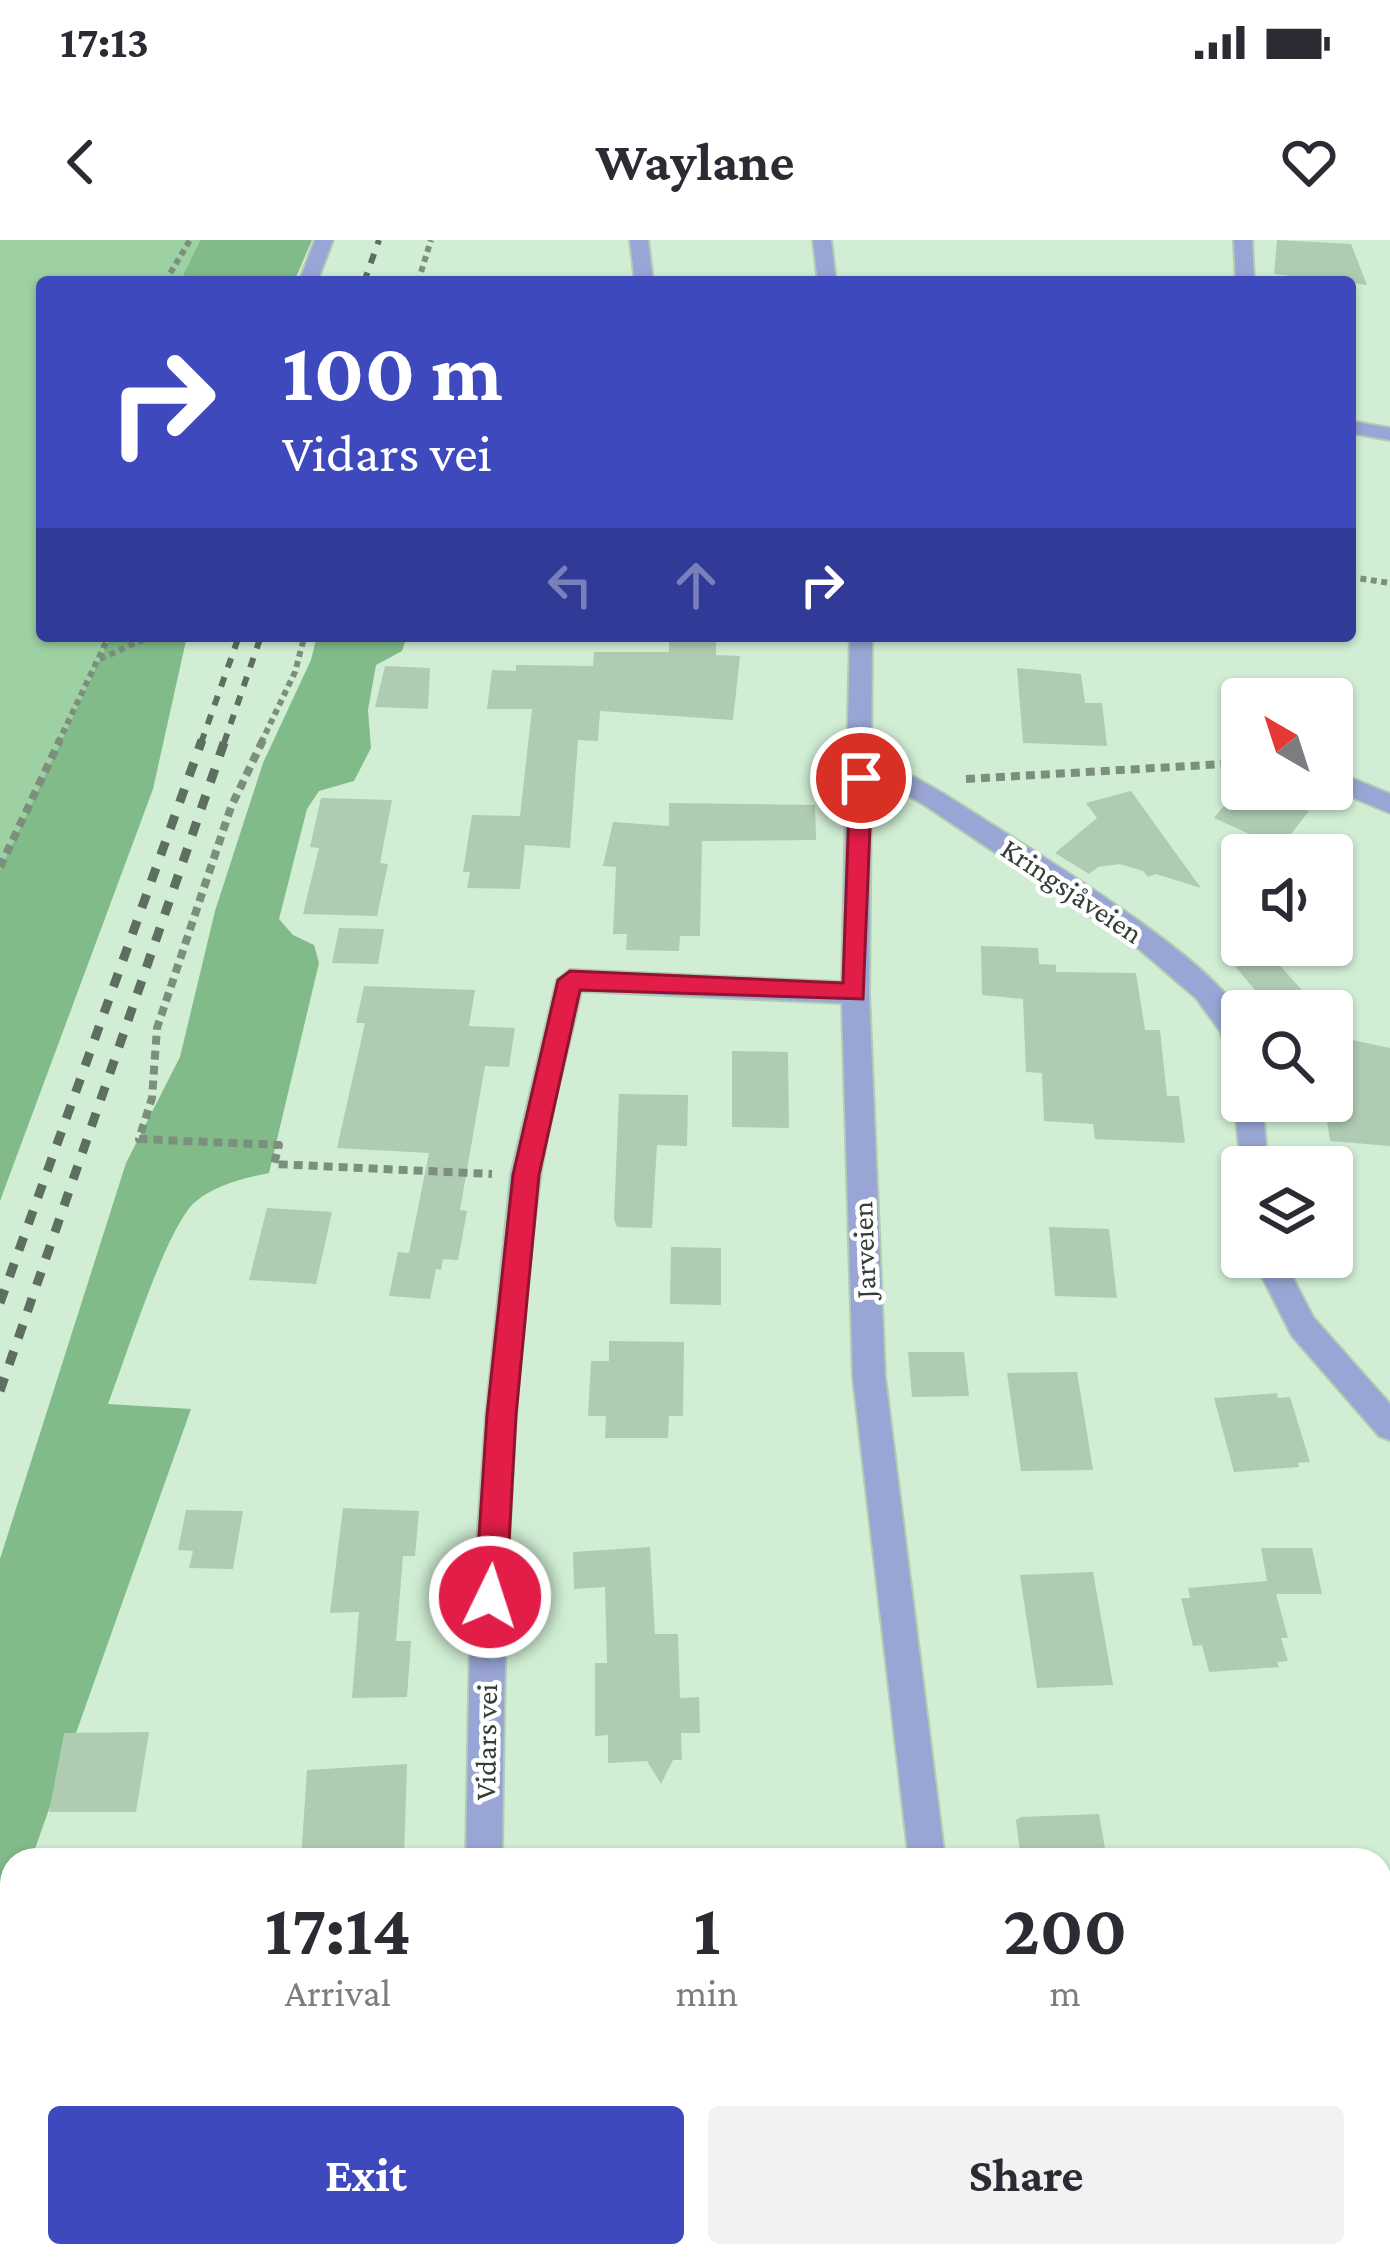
<!DOCTYPE html>
<html lang="en">
<head>
<meta charset="utf-8">
<style>
  :root { --surface:#fff; --page:#f2f2f3; --text:#2b2b33; --muted:#7c7c81; --accent:#3e49bd }
  body { margin:0; font-family:"Crimson Pro",serif; background:var(--page); color:var(--text); height:100vh; display:flex; flex-direction:column; font-size:45px; white-space:nowrap }
  * { box-sizing:border-box; margin:0 }
  p { font-size:39px; color:var(--muted) }
  .icon { flex:none; width:66px; height:66px; fill:none; stroke:currentColor; stroke-width:2; stroke-linecap:round; stroke-linejoin:round }
  .map { position:relative; flex:1; overflow:hidden }
  .details { position:absolute; left:0px; top:1608px; width:1392px; height:420px; display:flex; flex-direction:column; background:var(--surface); border-radius:36px 36px 0 0; box-shadow:0 3px 9px #0004 }
  .details>* { flex:none }
  .banner { position:absolute; left:36px; top:36px; width:1320px; height:366px; border-radius:12px; box-shadow:0 3px 9px #0004; background:#3e49bd; color:#fff; overflow:hidden }
  .needle { width:78px; rotate:321deg }
  .controls { position:absolute; left:1221px; top:438px; display:grid; gap:24px }
  .controls a { display:grid; place-items:center; width:132px; height:132px; border-radius:12px; background:var(--surface); box-shadow:0 3px 9px #0004; font-size:60px }
  .pin { position:absolute; display:grid; place-items:center; width:102px; height:102px; color:#fff; margin:-51px; border:6px solid #fff; border-radius:50%; box-shadow:0 3px 12px #0007 }
  .me { position:absolute; width:132px; margin:-66px; rotate:4deg; stroke-linejoin:round; filter:drop-shadow(0 0 9px #0008) }
  .turn { display:flex; align-items:center; gap:42px; height:252px; padding:0 48px; font-size:54px }
  .turn .icon { width:156px; height:156px; stroke-width:2.5 }
  .turn b { display:block; font-size:84px; line-height:102px }
  .lanes { display:flex; align-items:center; height:114px; padding:0 48px; background:#0003; justify-content:center; gap:60px; direction:ltr }
  .lanes .off { opacity:.35 }
  .eta { display:flex; justify-content:space-evenly; align-items:center; height:204px; text-align:center }
  .eta b { font-size:72px; font-weight:700; line-height:84px }
  .button { display:flex; gap:24px; margin-top:auto; padding:24px 48px }
  .button a { flex:1; height:138px; border-radius:12px; background:var(--accent); color:#fff; font-size:48px; font-weight:700; line-height:138px; text-align:center }
  .button a+a { background:var(--page); color:var(--text) }
  .status { display:flex; justify-content:space-between; align-items:center; height:84px; padding:0 60px; background:var(--surface); direction:ltr }
  .status svg { height:33px; fill:currentColor }
  header { display:flex; justify-content:space-between; align-items:center; height:156px; padding:0 48px; background:var(--surface); font-size:54px; font-weight:700 }
  .map>svg:first-child { display:block }
  .green { fill:#9dd0a3 }
  .forest { fill:#81bb89 }
  .building { fill:#afcbb2 }
  .lines { fill:none; stroke-linecap:round; stroke-linejoin:round }
  .minor-casing { stroke:#b2cbb4; stroke-width:4 }
  .path-far1 { stroke:#7c8f7d; stroke-width:6; stroke-dasharray:6 4.5; stroke-linecap:butt }
  .path { stroke:#7c8f7d; stroke-width:8; stroke-dasharray:9 6; stroke-linecap:butt }
  .minor { fill:#99a5d4; fill-rule:evenodd }
  .rail-far1 { stroke:#5e6e60; stroke-width:6; stroke-dasharray:10 10; stroke-linecap:butt }
  .rail { stroke:#5e6e60; stroke-width:9; stroke-dasharray:14 14; stroke-linecap:butt }
  .route { fill:#e11d48; stroke:#92132f; stroke-width:3 }
  .labels { text-anchor:middle; stroke-width:9; stroke-linejoin:round; paint-order:stroke }
  .street-label { font-size:30px; fill:#343f35; stroke:#fff }
</style>
</head>
<body>
<div class="status"><b>17:13</b><svg viewBox="0 0 49 12"><path d="M0 12V9h3v3zM5 12V6h3v6zM10 12V3h3v9zM15 12V0h3v12zM26 1h20v11H26zM47 4h2v5h-2z"/></svg></div>
<header><svg class="icon" aria-label="back" viewBox="0 0 24 24"><path d="M15 5l-7 7 7 7"/></svg>Waylane<svg class="icon" aria-label="heart" viewBox="0 0 24 24"><path d="M12 20l-8-8c-3-5 5-10 8-4 3-6 11-1 8 4z"/></svg></header>
<div class="map">
<svg width="1390" height="2028" viewBox="0 0 1390 2028">
  <rect width="100%" height="100%" fill="#d1eed4"/>
  <!-- green -->
  <path class="green" d="M0,0H200L180,42H42V396H111L0,630Z"/>
  <!-- forest -->
  <g class="forest">
    <path d="M200,0H312L294,42H180Z"/>
    <path d="M111,396H187L153,549L0,961V630Z"/>
    <path d="M317,396H407L402,411L376,425L368,470L371,508L354,541L319,551L307,569L279,679L293,695L314,705L319,723L269,933C244,938 211,946 192,965C164,995 125,1120 108,1164L191,1169L31,1620H12V1673L0,1707V1319L126,923L180,817L215,671L263,523L311,420Z"/>
  </g>
  <!-- building -->
  <g class="building">
    <path d="M1277,0L1351,4L1367,45L1274,34Z"/>
    <path d="M669,396H716V415L740,416L733,480L600,471L598,501L578,500L570,608L525,605L520,649L467,648L470,632H463L472,575L520,576L532,469H487L492,430L516,431V425L593,426L594,412H669Z"/>
    <path d="M385,426L430,428L428,469L375,467Z"/>
    <path d="M1017,428L1081,434L1085,463H1102L1107,506L1023,503Z"/>
    <path d="M1242,544V549H1260L1309,571L1280,608L1214,578Z"/>
    <path d="M1131,551L1201,648L1156,634L1148,637L1143,631L1120,624L1098,627L1089,634L1055,613L1097,578L1086,563Z"/>
    <path d="M321,558L392,560L380,623L388,624L377,676L303,674L319,608L310,607Z"/>
    <path d="M669,563L815,565L816,600L702,601L700,696H680L679,711L626,710L627,694H613L616,627L603,626L613,582L669,586Z"/>
    <path d="M339,688L384,689L378,724L332,723Z"/>
    <path d="M981,706L1038,708L1039,724L1056,725V732L1136,733L1145,790H1160L1167,856H1179L1185,903L1095,899L1093,884L1044,881L1042,833L1026,832L1023,759L982,755Z"/>
    <path d="M1268,712L1307,756L1272,770L1233,724Z"/>
    <path d="M364,746L475,750L469,786L515,788L509,827L485,826L460,970L467,971L458,1020L443,1019L441,1030L436,1029L430,1059L389,1056L398,1012L409,1013L429,913L337,908L365,783H356Z"/>
    <path d="M1347,799L1390,808V906L1330,901L1324,861H1332V853L1342,854Z"/>
    <path d="M732,811L788,812L789,888L732,887Z"/>
    <path d="M619,854L688,855L687,906L657,905L652,988L617,987L614,979Z"/>
    <path d="M267,968L332,972L316,1044L249,1040Z"/>
    <path d="M1049,987L1109,989L1117,1058L1055,1056Z"/>
    <path d="M671,1007L721,1008V1065L670,1064Z"/>
    <path d="M609,1101L684,1102L683,1176H669L668,1198H605L606,1176H588L591,1121H609Z"/>
    <path d="M908,1112H964L969,1156L912,1157Z"/>
    <path d="M1077,1132L1093,1230L1021,1231L1007,1133Z"/>
    <path d="M1277,1153L1278,1158L1290,1157L1310,1222L1298,1223L1299,1227L1234,1232L1214,1158Z"/>
    <path d="M343,1268L419,1271L415,1316H403L396,1401H411L407,1457L352,1458L359,1372L330,1373Z"/>
    <path d="M186,1270L243,1271L233,1329L189,1328L193,1311L178,1310Z"/>
    <path d="M650,1307L655,1394H678L680,1458L699,1457L700,1493H681L682,1520H673L661,1544L647,1521L608,1523V1495L595,1496V1423H607L605,1347L574,1349L573,1312Z"/>
    <path d="M1261,1308H1312L1322,1354H1276L1288,1398H1281L1288,1421L1277,1422L1279,1427L1209,1432L1202,1405L1193,1406L1181,1358H1190L1188,1348L1267,1341Z"/>
    <path d="M1093,1332L1113,1445L1037,1448L1020,1335Z"/>
    <path d="M149,1492L136,1572H49L64,1493Z"/>
    <path d="M407,1524L404,1618L301,1620L307,1530Z"/>
    <path d="M1099,1574L1107,1620H1021L1016,1580L1021,1577Z"/>
  </g>
  <g class="lines">
    <!-- minor casing -->
    <g class="minor-casing">
      <g id="minor">
        <path d="M315,0H333L317,42H299Z"/>
        <path d="M630,0H648L653,42H635Z"/>
        <path d="M813,0H831L836,42H818Z"/>
        <path d="M1234,0H1252L1254,42H1236Z"/>
        <path d="M1350,181L1390,188V200L1350,193Z"/>
        <path d="M850,396H872L871,531L914,537L944,554C1000,591 1228,724 1242,781C1245,794 1242,813 1242,827L1232,824L1220,791L1196,758L1139,709L926,566L900,551L871,548L869,753L885,1137L945,1620H909L853,1137L842,763L581,751C568,812 549,875 540,938C509,1163 504,1393 502,1620H466L470,1402L486,1176L511,935L557,740L570,730L842,742Z"/>
        <path d="M1332,530L1390,554V573L1332,549Z"/>
        <path d="M1242,852V861H1262L1268,927H1242V934L1234,861Z"/>
        <path d="M1252,1017H1282L1313,1077L1390,1164V1200L1379,1196L1292,1096Z"/>
        <rect x="453" y="2016" width="42" height="12"/>
        <path d="M954,2016H996L998,2028H956Z"/>
      </g>
    </g>
    <!-- path-far1 -->
    <g class="path-far1">
      <path d="M165,42L190,0"/>
      <path d="M418,42L431,0"/>
      <path d="M1350,337L1390,343"/>
      <path d="M100,419L151,396"/>
      <path d="M58,503L109,396"/>
      <path d="M261,503L295,432L304,398"/>
    </g>
    <!-- path -->
    <g class="path">
      <path d="M263,500L231,567L157,788L152,858L139,899L279,905L274,924L492,934"/>
      <path d="M966,539L1242,523"/>
      <path d="M0,627L60,500"/>
    </g>
    <!-- minor -->
    <use href="#minor" class="minor"/>
    <!-- rail-far1 -->
    <g class="rail-far1">
      <path d="M364,42L379,0"/>
      <path d="M201,503L239,396"/>
      <path d="M224,503L261,396"/>
    </g>
    <!-- rail -->
    <g class="rail">
      <path d="M0,1063L202,500"/>
      <path d="M0,1151L225,500"/>
    </g>
  </g>
  <!-- route -->
  <path class="route" d="M861,530L872,538L863,759L580,750L539,935L516,1175L506,1357L501,1367L490,1371L479,1367L475,1357L487,1175L513,935L558,740L570,731L843,743L850,538Z"/>
  <g class="labels">
    <!-- street labels -->
    <g class="street-label">
      <text transform="translate(1072 651) rotate(34)" y="10">Kringsjåveien</text>
      <text transform="translate(864 1010) rotate(-92)" y="10">Jarveien</text>
      <text transform="translate(486 1502) rotate(-89)" y="10">Vidars vei</text>
    </g>
  </g>
</svg>
<div class="controls">
<a><svg class="needle" viewBox="-14 -14 28 28"><path d="M0-13l5 13h-10z" fill="#e53935"/><path d="M0 13l5-13h-10z" fill="#7c7c81"/></svg></a>
<a><svg class="icon" aria-label="sound" viewBox="0 0 24 24"><path d="M4 9h4l5-4v14l-5-4H4zM17 9q2 3 0 6"/></svg></a>
<a><svg class="icon" aria-label="search" viewBox="0 0 24 24"><circle cx="10" cy="10" r="6"/><path d="M15 15l6 6"/></svg></a>
<a><svg class="icon" aria-label="layers" viewBox="0 0 24 24"><path d="M12 4l9 5-9 5-9-5zM3 14l9 5 9-5"/></svg></a>
</div>
<div class="pin" style="left:861px;top:538px;background:#d93025"><svg class="icon" aria-label="arrive" viewBox="0 0 24 24"><path d="M6 21V4h12l-3 4 3 4H6"/></svg></div>
<svg class="me" style="left:490px;top:1357px" viewBox="-20 -20 40 40"><circle r="17" fill="#e11d48" stroke="#fff" stroke-width="3"/><path d="M0-11L8 9 0 5-8 9z" fill="#fff"/></svg>
<div class="banner">
<div class="turn"><svg class="icon" aria-label="right" viewBox="0 0 24 24"><path d="M7 20v-9h11M14 6l5 5-5 5"/></svg><div><b>100 m</b>Vidars vei</div></div>
<div class="lanes"><svg class="icon off" aria-label="left" viewBox="0 0 24 24"><path d="M17 20v-9H6M10 6l-5 5 5 5"/></svg><svg class="icon off" aria-label="ahead" viewBox="0 0 24 24"><path d="M12 20V5M6 11l6-6 6 6"/></svg><svg class="icon" aria-label="right" viewBox="0 0 24 24"><path d="M7 20v-9h11M14 6l5 5-5 5"/></svg></div>
</div>
<section class="details">
<div class="eta">
<div><b>17:14</b><p>Arrival</p></div>
<div><b>1</b><p>min</p></div>
<div><b>200</b><p>m</p></div>
</div>
<div class="button"><a>Exit</a><a>Share</a></div>
</section>
</div>
</body>
</html>
